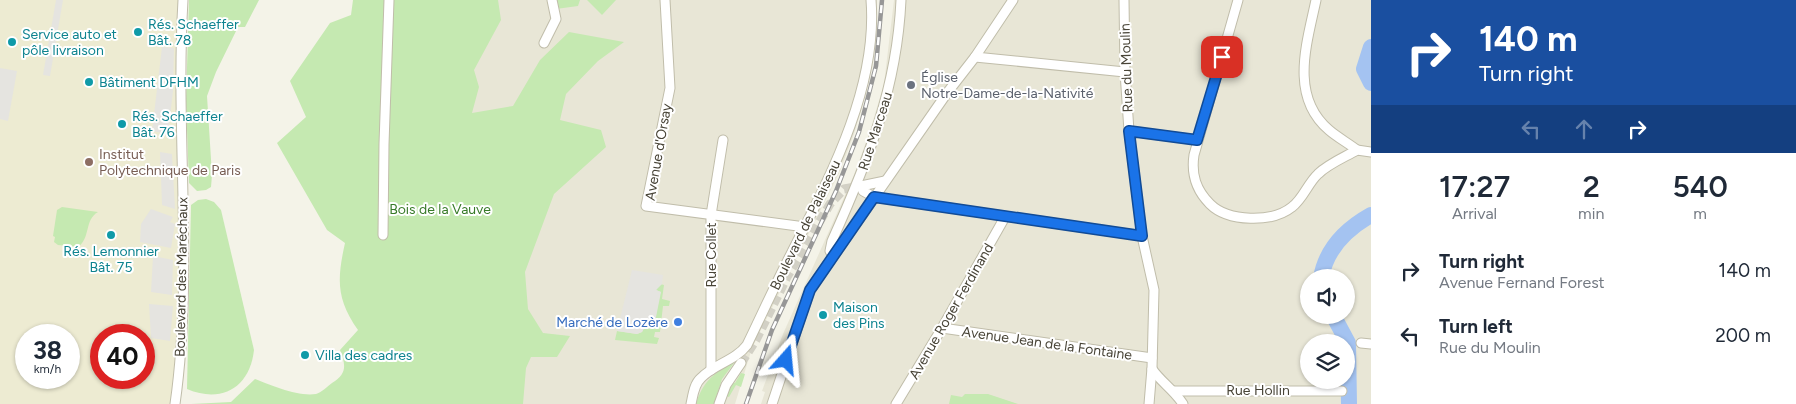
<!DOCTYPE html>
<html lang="en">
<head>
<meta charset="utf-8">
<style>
  :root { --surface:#fff; --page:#f6f6f7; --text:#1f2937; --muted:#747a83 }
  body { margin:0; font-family:Figtree,sans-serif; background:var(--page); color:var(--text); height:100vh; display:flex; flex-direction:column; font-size:19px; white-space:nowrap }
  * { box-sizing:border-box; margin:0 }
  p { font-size:16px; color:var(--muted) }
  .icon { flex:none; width:28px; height:28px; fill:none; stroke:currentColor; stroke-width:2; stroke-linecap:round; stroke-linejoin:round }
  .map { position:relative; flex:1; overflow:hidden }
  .details { display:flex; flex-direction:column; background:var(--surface); width:425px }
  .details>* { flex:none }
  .banner { background:#1a4fa0; color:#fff; overflow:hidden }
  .controls { position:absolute; left:1300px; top:269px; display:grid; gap:10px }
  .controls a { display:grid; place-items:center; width:55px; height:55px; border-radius:50%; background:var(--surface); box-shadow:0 1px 4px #0004; font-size:25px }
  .speed { position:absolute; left:15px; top:324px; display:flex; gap:10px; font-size:25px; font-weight:700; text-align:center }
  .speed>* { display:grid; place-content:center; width:65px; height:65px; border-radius:50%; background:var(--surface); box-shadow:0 1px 4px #0004; line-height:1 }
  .speed small { font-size:12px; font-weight:400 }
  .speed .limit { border:8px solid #d22; background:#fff; color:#111 }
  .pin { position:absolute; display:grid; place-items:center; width:42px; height:42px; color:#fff; margin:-21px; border-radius:10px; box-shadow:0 2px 8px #0006 }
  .me { position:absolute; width:55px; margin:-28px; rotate:18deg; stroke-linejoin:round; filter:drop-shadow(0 0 4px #0008) }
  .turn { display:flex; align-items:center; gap:18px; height:105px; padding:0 25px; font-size:22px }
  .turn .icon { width:65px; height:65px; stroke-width:2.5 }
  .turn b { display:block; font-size:35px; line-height:42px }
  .lanes { display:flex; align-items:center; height:48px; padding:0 25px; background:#0003; justify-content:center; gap:25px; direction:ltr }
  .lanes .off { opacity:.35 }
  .eta { display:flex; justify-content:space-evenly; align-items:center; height:85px; text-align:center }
  .eta b { font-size:30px; font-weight:600; line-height:35px }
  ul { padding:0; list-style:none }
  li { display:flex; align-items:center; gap:15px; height:65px; padding:0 25px }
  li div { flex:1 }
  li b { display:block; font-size:19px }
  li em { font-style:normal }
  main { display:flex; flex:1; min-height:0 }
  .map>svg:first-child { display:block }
  .residential { fill:#e8e6d6; fill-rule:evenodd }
  .education { fill:#edebd2; fill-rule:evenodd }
  .green { fill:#c5e9b1 }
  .parking { fill:#e5e4e0 }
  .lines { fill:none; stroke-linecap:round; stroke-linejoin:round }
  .river { stroke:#a4c3f1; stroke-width:16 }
  .minor-tunnel { stroke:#d2d0c5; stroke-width:9; stroke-dasharray:9 4.5; stroke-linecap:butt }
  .minor-casing { stroke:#c0bdaa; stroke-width:11 }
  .minor { stroke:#fff; stroke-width:9 }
  .rail-casing { stroke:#979797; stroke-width:4.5 }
  .rail { stroke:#fff; stroke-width:2.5; stroke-dasharray:8; stroke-linecap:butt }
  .route-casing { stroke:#114b97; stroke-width:12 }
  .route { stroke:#1a73e8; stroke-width:9 }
  .culture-dot { fill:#0f9aa8; stroke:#fff; stroke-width:2 }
  .worship-dot { fill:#6b7280; stroke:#fff; stroke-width:2 }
  .education-dot { fill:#8d6e63; stroke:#fff; stroke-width:2 }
  .shop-dot { fill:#3f7fe0; stroke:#fff; stroke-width:2 }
  .labels { text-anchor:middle; stroke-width:4; stroke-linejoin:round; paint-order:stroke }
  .culture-label { font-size:14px; fill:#0d838f; stroke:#fff; text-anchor:start }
  .street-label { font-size:14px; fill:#484437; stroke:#fff }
  .worship-label { font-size:14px; fill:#5b616d; stroke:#fff; text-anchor:start }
  .education-label { font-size:14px; fill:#785e54; stroke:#fff; text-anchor:start }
  .park-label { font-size:14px; fill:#387b29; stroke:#fff }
  .shop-label { font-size:14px; fill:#366cbe; stroke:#fff; text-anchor:end }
</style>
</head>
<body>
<main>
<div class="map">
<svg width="1371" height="404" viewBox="0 0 1371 404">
  <rect width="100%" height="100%" fill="#f4f3e8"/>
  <!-- residential -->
  <g class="residential">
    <path d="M392,0H877L874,44L866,93L854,134L840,171L752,348L735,404H431Z"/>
    <path d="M894,0H1371V404H761L765,392L762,391L783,334L854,175L869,134L884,84ZM1309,278H1346V315H1309ZM1309,342H1346V380H1309Z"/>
  </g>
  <!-- education -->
  <path class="education" d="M0,0H179L176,99L180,287L177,352L170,404H0ZM26,335H69V378H26ZM101,335H144V378H101Z"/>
  <!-- green -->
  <g class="green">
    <path d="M189,0H259L245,27H238L216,72L207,96L212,175L211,187L206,190L197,191L189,183L186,101Z"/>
    <path d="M353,0H498L501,20L474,70L479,87L472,113L513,106L540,60L569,32L624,42L598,61L566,94L560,120L601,130L606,147L554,194L525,272L528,309L543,333L570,336L557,357H531L526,368L523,404H191L231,402L255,379C271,385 298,397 316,394C321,393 328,386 332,383C347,374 346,365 340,350L358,330C336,299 337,279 345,243L327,230L277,143L306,117L290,81L330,23L351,15Z"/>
    <path d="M555,0H580L578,6L556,9Z"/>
    <path d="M587,0H616L602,15Z"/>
    <path d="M206,199L214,202L221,210L254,350C250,387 222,404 187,389L191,205L198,200Z"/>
    <path d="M62,207L98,212C84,220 91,238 78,247L58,245L54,242L55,237L53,236L57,210Z"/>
    <path d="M660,284L664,285L662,299L670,301L669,306H663L660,332H655L654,337L659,338L657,344L615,340L617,331L637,334L642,332L661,292L656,290Z"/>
    <path d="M732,362L734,363L722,379L714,404H696C703,381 713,375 732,362Z"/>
    <path d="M741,373L745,374L741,387L736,385L729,397L726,396L732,382L735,383Z"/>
    <path d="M965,394H988L1018,404H949L951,395L962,397Z"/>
  </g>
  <!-- parking -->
  <g class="parking">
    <path d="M56,0H63L50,76L43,75Z"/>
    <path d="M162,47L174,48L173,91L168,134L152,131Z"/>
    <path d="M0,68L17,71L8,121L0,119Z"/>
    <path d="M160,152L172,154L175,209L162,205Z"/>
    <path d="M151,209L173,217L170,222L175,224L171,248L140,242L141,224Z"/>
    <path d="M153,256L173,260L172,295L151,292Z"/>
    <path d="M632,270L663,275L662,284L656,290L661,292L655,322L646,325L642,332L637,334L617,331Z"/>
    <path d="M149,304L173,306L170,341L151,338Z"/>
  </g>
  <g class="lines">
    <!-- river -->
    <g class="river">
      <path d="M1371,47L1364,69L1371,83"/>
      <path d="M1321,278C1326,249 1346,229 1371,215"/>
      <path d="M1333,315L1348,343L1349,404"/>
    </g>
    <!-- minor-tunnel -->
    <path class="minor-tunnel" d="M741,363L756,340L787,277L830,204L844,189L861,186"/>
    <!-- minor casing -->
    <g class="minor-casing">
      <g id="minor">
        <path d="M665,0L670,88L646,206L805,227"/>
        <path d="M1124,0L1125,72L1129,131L1142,236L1154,290L1152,368L1149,404"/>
        <path d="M1238,0L1194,155C1191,175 1196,190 1210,204C1228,222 1272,223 1292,207C1303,199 1308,183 1318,174C1328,164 1345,157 1357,150L1371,152"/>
        <path d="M1316,0C1307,43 1289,96 1329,130C1337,137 1348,143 1357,150"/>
        <path d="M544,43L556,19L552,0"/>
        <path d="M975,57L1125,72"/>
        <path d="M1129,131L1197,140"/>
        <path d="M885,181L861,186L863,191L874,197L1142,236"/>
        <path d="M383,235L384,144L389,0"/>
        <path d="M833,256L830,251L832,241C868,161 897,88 901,0"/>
        <path d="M942,328L1152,358"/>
        <path d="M1361,343L1371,344"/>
        <path d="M1152,369C1161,382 1174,390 1183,404"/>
        <path d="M711,370V215L723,140"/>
        <path d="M1174,391H1342"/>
        <path d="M175,404C194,270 175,135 183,0"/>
        <path d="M691,404C693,395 694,384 701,378C714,364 735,361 747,345C762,314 776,283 792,252C830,177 878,87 871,0"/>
        <path d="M719,404L726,385L741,363"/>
        <path d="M772,404L810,290L947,93L975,57L1013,0"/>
        <path d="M896,404L942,328L1005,217"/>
      </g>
    </g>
    <!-- minor -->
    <use href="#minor" class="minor"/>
    <!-- rail casing -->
    <g class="rail-casing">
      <path id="rail" d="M746,404L772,330L836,191L859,132L876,66L882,0"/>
    </g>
    <!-- rail -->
    <use href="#rail" class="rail"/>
  </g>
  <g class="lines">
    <!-- route casing -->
    <g class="route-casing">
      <path id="route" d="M786,360L810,290L874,197L1142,236L1129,131L1197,140L1222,57"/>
    </g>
    <!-- route -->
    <use href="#route" class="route"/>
  </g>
  <!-- markers -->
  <g class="culture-dot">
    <circle cx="138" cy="32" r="5"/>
    <circle cx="12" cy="42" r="5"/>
    <circle cx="89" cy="82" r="5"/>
    <circle cx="122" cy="124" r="5"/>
    <circle cx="111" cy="235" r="5"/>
    <circle cx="823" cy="315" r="5"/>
    <circle cx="305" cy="355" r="5"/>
  </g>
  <circle class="worship-dot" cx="911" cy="85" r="5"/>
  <circle class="education-dot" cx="89" cy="162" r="5"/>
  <circle class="shop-dot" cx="678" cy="322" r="5"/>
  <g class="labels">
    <!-- culture labels -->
    <g class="culture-label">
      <text x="148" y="29">Rés. Schaeffer<tspan x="148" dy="16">Bât. 78</tspan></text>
      <text x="22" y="39">Service auto et<tspan x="22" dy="16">pôle livraison</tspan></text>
      <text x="99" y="87">Bâtiment DFHM</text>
      <text x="132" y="121">Rés. Schaeffer<tspan x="132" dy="16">Bât. 76</tspan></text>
      <text x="111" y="256" text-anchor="middle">Rés. Lemonnier<tspan x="111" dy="16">Bât. 75</tspan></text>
      <text x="833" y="312">Maison<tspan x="833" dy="16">des Pins</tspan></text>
      <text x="315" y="360">Villa des cadres</text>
    </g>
    <!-- street labels -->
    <g class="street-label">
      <text transform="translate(1126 68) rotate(-92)" y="5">Rue du Moulin</text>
      <text transform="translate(875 131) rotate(-72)" y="5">Rue Marceau</text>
      <text transform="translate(658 152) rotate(-80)" y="5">Avenue d'Orsay</text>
      <text transform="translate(805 225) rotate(-64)" y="5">Boulevard de Palaiseau</text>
      <text transform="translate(711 255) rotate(-90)" y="5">Rue Collet</text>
      <text transform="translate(181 277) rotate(-89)" y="5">Boulevard des Maréchaux</text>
      <text transform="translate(951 311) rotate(-60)" y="5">Avenue Roger Ferdinand</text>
      <text transform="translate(1047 343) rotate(8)" y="5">Avenue Jean de la Fontaine</text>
      <text x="1258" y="395">Rue Hollin</text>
    </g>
    <!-- worship labels -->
    <g class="worship-label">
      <text x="921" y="82">Église<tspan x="921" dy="16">Notre-Dame-de-la-Nativité</tspan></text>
    </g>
    <!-- education labels -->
    <g class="education-label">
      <text x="99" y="159">Institut<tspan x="99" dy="16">Polytechnique de Paris</tspan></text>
    </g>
    <!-- park labels -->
    <g class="park-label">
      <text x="440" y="214">Bois de la Vauve</text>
    </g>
    <!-- shop labels -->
    <g class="shop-label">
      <text x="668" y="327">Marché de Lozère</text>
    </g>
  </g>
</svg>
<div class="controls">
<a><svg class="icon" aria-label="sound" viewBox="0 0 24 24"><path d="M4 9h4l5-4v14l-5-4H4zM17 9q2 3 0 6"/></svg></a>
<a><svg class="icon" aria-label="layers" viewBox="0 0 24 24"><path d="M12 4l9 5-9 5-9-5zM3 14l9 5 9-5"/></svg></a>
</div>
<div class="speed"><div>38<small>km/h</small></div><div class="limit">40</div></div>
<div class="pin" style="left:1222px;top:57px;background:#d93025"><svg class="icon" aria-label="arrive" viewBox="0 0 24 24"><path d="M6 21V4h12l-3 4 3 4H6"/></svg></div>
<svg class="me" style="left:786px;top:360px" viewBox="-20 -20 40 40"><path d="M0-17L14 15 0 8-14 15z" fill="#1a73e8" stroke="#fff" stroke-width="4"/></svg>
</div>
<section class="details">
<div class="banner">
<div class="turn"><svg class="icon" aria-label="right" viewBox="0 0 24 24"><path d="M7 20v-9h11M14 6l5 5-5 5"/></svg><div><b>140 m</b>Turn right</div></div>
<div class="lanes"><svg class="icon off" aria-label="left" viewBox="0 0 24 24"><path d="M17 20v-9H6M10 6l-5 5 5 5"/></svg><svg class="icon off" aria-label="ahead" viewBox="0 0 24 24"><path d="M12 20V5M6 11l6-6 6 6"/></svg><svg class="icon" aria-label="right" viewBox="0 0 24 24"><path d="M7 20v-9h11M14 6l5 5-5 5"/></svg></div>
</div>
<div class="eta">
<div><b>17:27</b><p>Arrival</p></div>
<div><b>2</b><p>min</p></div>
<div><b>540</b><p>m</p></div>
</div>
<ul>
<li><svg class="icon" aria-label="right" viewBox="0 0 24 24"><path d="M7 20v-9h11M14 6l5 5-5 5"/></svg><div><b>Turn right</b><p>Avenue Fernand Forest</p></div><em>140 m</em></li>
<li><svg class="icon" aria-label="left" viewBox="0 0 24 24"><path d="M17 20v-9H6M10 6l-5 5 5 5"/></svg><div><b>Turn left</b><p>Rue du Moulin</p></div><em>200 m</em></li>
</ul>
</section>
</main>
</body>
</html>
